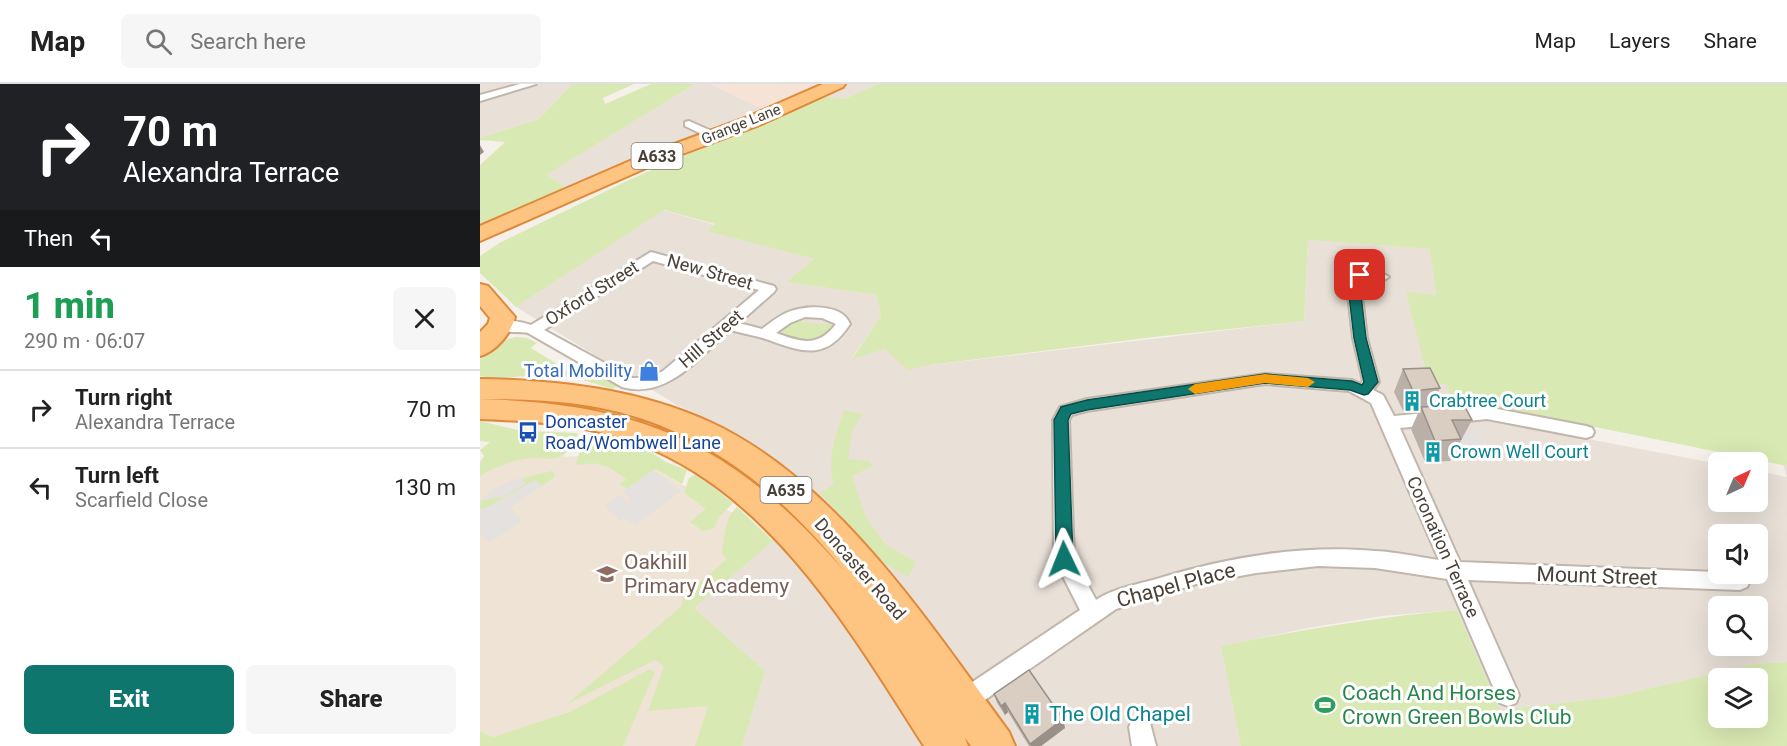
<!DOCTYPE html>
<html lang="en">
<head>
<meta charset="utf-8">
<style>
  :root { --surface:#fff; --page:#f6f6f6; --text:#222; --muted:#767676; --line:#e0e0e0; --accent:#0f766e }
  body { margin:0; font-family:Roboto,sans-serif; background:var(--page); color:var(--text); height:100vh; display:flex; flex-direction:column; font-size:22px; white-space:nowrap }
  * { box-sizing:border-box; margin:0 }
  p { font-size:20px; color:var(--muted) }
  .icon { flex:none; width:33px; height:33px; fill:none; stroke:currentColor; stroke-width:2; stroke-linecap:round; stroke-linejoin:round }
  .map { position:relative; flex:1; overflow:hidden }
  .details { display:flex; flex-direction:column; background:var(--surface); width:480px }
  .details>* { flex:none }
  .top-card { background:#202124; color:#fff; overflow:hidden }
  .needle { width:39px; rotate:44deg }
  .tools { position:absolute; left:1228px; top:368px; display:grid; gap:12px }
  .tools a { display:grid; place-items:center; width:60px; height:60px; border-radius:9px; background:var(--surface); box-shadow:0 6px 24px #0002; font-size:30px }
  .pin { position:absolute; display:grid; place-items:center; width:51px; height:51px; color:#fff; margin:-26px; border-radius:12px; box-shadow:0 3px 9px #0006 }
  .me { position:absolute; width:66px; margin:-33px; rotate:358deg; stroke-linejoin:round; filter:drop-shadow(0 0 4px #0008) }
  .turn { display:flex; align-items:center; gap:21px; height:126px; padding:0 24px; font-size:27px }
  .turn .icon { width:78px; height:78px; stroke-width:2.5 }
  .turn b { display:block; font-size:42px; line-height:51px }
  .then { display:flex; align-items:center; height:57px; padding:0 24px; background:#0003; gap:12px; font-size:22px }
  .round { display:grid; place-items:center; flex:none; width:63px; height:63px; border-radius:9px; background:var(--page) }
  .overview { display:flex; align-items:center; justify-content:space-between; height:102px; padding:0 24px }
  h1 { font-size:36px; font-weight:800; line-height:45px; color:#1e9e55 }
  .button { display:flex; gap:12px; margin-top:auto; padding:12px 24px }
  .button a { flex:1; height:69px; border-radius:9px; background:var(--accent); color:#fff; font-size:24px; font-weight:800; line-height:69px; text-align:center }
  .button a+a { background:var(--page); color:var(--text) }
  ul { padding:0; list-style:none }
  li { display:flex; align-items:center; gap:18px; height:78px; padding:0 24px; border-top:2px solid var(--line) }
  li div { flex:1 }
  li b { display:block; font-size:22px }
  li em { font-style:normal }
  header { display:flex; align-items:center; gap:36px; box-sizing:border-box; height:84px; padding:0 30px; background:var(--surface); border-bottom:2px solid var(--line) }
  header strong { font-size:28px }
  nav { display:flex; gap:33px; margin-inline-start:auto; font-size:21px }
  .search { width:420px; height:54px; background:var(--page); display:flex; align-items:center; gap:15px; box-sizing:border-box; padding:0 21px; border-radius:9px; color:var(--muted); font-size:22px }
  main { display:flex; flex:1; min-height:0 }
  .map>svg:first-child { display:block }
  .residential { fill:#e9e1d8; fill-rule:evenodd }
  .commercial { fill:#f6e3d6 }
  .education { fill:#eee3d4 }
  .green { fill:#d9e9b3; fill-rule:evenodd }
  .parking { fill:#e4e1de }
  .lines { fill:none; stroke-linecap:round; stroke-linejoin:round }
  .minor-casing { stroke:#c1b6ac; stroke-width:4 }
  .trunk-casing { stroke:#df893a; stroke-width:4 }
  .minor { fill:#fff; fill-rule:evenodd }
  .trunk { fill:#fec482; fill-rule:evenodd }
  .wall { fill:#bbb0a7 }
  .shaded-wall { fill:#999088 }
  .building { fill:#dacdc2; stroke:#999088; stroke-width:1.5 }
  .route { fill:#0f766e; stroke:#0a4d48; stroke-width:1.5 }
  .slow { fill:#f59e0b }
  .labels { text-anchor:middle; stroke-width:6; stroke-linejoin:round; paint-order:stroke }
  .far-street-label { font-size:15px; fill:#494038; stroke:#fff }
  .shield { fill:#fff; stroke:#807974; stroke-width:1.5 }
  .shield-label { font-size:16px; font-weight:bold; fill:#494038 }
  .street-label { font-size:18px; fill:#494038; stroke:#fff }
  .shop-label { font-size:18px; fill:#366cbe; stroke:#fff; text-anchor:end }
  .culture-label { font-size:18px; fill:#0d838f; stroke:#fff; text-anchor:start }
  .transit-label { font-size:18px; fill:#164399; stroke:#fff; text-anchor:start }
  .near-education-label { font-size:21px; fill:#785e54; stroke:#fff; text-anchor:start }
  .near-street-label { font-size:21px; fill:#494038; stroke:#fff }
  .near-leisure-label { font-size:21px; fill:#27864d; stroke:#fff; text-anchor:start }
  .near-culture-label { font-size:21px; fill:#0d838f; stroke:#fff; text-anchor:start }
</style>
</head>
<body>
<header>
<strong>Map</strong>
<div class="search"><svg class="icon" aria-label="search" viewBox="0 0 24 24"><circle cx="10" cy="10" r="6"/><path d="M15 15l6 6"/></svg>Search here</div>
<nav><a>Map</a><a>Layers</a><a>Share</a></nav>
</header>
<main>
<section class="details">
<div class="top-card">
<div class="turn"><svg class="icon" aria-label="right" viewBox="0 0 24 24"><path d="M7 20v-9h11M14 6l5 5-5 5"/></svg><div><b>70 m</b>Alexandra Terrace</div></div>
<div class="then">Then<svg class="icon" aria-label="left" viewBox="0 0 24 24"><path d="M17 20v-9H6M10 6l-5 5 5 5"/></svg></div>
</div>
<div class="overview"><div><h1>1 min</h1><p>290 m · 06:07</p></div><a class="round"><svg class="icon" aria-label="close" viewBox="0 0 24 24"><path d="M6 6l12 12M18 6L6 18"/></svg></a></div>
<ul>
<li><svg class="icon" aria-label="right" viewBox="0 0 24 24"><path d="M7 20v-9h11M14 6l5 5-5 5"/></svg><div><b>Turn right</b><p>Alexandra Terrace</p></div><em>70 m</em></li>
<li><svg class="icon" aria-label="left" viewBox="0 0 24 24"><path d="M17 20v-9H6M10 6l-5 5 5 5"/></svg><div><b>Turn left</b><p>Scarfield Close</p></div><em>130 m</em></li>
</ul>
<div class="button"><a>Exit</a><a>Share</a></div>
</section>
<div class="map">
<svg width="1307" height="662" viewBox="0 0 1307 662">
  <rect width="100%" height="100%" fill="#f5f0ea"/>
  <!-- residential -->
  <g class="residential">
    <path d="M0,0H92L59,35L0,54Z"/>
    <path d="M215,0H231L289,28L92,107L65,91Z"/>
    <path d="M364,0H398L364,15L339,12Z"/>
    <path d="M183,126L235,141L228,147L334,175L308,198L396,211L401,232L372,274L448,252L450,281L824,237L828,156L951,165L956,211L926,209L976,322L1004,335L1239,380V417H1278V387L1307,393L1303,381L1307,382V578L1273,580L1133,613L1020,626L977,526L902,532L828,544L742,562L761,662H262L285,587L214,524L340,416L261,354L197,321L36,223ZM1239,450H1278V489H1239ZM1239,522H1278V561H1239Z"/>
  </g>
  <!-- commercial -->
  <path class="commercial" d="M231,0H353L289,28Z"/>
  <!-- education -->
  <path class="education" d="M91,362L83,373L101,372L135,363L251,428L293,457L214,524L285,587L262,662H131L92,627L13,653L0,647V378Z"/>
  <!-- green -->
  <g class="green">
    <path d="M92,0H154L123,14L125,20L171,0H215L66,91L92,107L0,145V81L25,58L0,56V54L59,35Z"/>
    <path d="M398,0H1307V382L1002,320L976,322L966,300L949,299L926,208L956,211L950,165L828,156L824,237L674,253L449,281L428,286L405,265L372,275L401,232L396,211L307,198L334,175L227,147L235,140L184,126L36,223L0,189V172L19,159L149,96L339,12L364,15Z"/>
    <path d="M320,232L323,238L347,241L348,234L354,236L356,241C353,244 351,251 347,253C335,262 309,258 301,246L303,242Z"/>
    <path d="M36,253L47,254L57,259L51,264L80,282L74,290C53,290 17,297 0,292V275C10,263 20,256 36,253Z"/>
    <path d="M87,286L96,291C113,281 122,293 138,302L132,305L97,294L81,292Z"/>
    <path d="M125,322L162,332L236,364L229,370L118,329Z"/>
    <path d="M364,326L383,330L372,346L368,375L389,377L393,382L372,392L386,434L406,461L436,478L428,493L402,478L340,409L354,400C346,375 356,351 364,326Z"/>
    <path d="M0,337L42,347L98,349C96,356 93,359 88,365C75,381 67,372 50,374C32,376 15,383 0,392V378L4,372L0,366L10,358L0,357Z"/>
    <path d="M121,351L168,366L186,378L207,386L202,400L175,385L147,405L140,400L146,395C125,380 123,377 96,381C97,366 109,358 121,351Z"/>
    <path d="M72,387L75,390L73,394L62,402L55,396L3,426L0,424L1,416L23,413L45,400L43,394Z"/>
    <path d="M216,390L253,419L239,433L234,444L223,447L210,438L226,425L204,409L209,394Z"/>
    <path d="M257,423L293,457L214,524L285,587L262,662H215L228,622L168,627L184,582L175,576L87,620L202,522L203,513L247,475L242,469C245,453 244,434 257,423Z"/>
    <path d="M977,526L1020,626L1133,613L1273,580L1307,578V662H761L741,562C820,546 897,533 977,526ZM1239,594H1278V633H1239Z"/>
    <path d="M170,585L175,588L143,662H0V647L13,653L92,627Z"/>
  </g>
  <!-- parking -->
  <g class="parking">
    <path d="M975,344L998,346L1011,374L986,370L980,378L973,377L965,361L983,360Z"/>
    <path d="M173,386L201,407L155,441L144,434L140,436L124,422L139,411L148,418L152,415L143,408Z"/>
    <path d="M43,394L45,400L23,413L1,416L14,405L30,397Z"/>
    <path d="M55,396L62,402L30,424L42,437L9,459L0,449V426L24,415Z"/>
  </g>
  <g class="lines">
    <!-- minor casing -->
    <g class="minor-casing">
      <g id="minor">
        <path d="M40,0H56L0,17V11Z"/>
        <path d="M209,37L238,50L239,52L230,54L205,42V38Z"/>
        <path d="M171,168L294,202L296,205L294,208L259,239L282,245C290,239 297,233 306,229C324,221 362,219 370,240C345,279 320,267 283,254C272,251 261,249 250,246C220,273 187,316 142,303L48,249C37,246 20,251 13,243C21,234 40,237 51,241ZM173,177L279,206L183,287L169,294H152L64,246ZM325,233L342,234L356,240C338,264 321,258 296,249L310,239Z"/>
        <path d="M880,187L902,189L909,193L902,197L884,195L881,202L887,254L899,298L893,306L903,311L914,332L1007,323L1106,342L1112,344L1114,348L1112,352L1106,354L1007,335L920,344L980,478L1263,489L1267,491L1270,497L1267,503L1260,506L988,496L1039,611L1036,619L1028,622L1020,619L967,495L895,484L838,482L776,489L716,500L636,525L489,627L481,630L473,627L470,619L473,611L600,526L574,475L573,336L580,323L607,315L785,290L872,296L881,300L883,297L873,254L867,202L875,188ZM785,300L869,307L891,319L959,476C938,473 917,468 895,467C821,460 744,474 673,496C654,501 632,505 616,516L594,475L589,336L592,331L607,327Z"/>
        <path d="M661,631L669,635L676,662H652L649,643L653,635Z"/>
      </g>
    </g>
    <!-- trunk casing -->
    <g class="trunk-casing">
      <g id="trunk">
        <path d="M343,0H365L363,3L277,42L173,81L0,157V142L159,73L265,34Z"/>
        <path d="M0,200L8,202L35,233C31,249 17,267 0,272V248L8,240L10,234L0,222Z"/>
        <path d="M0,295C79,296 157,305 230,338C356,396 449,539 529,648L535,662H491L485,654L488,662H444C371,548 293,413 162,361C111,341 54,337 0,335V315C168,320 256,362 366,489C310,419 240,358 153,332C104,317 51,315 0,315Z"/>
      </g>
    </g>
    <!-- minor -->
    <use href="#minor" class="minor"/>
    <!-- trunk -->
    <use href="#trunk" class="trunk"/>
  </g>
  <!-- wall -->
  <g class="wall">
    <path d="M923,285L960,304L952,322L992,336L970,377L945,378L931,345L939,327L924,329L914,308Z"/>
    <path d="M514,610L583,635L585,644L561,662H549L528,628L525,631L517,619Z"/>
  </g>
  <!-- shaded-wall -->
  <g class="shaded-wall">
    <path d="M0,61L4,68L0,71Z"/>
    <path d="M525,619L528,628L525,631L521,622Z"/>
    <path d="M583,635L585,644L561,662H551L550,660Z"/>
  </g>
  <!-- building -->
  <g class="building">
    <path d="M950,284L960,304L933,307L923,285Z"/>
    <path d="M984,321L992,336H972L981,355L955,357L941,323Z"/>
    <path d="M549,586L583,635L550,660L525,619L521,622L514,610Z"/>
  </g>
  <!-- route -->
  <path class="route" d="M880,188L886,191L880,202L886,254L898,298L888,310L884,311L870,306L785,299L607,326L591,330L588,336L593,475L590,480L584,482L579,480L576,475L574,336L581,323L607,316L785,290L872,297L882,301L884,298L874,254L868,202L877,189Z"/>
  <!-- slow -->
  <path class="slow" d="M785,290L828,294L835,298L828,303L785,299L715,310L708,305L715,300Z"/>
  <!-- icons -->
  <defs>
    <g id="shop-bare" transform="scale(1.62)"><path d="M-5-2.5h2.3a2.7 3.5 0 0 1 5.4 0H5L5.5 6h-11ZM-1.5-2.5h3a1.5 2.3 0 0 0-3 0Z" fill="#3f7fe0" stroke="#fff" stroke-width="2.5" paint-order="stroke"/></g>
    <g id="building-bare" transform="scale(1.62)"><path d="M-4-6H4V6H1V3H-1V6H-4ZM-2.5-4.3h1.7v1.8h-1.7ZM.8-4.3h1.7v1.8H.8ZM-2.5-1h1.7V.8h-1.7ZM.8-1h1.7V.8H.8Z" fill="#0f9aa8" stroke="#fff" stroke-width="2.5" paint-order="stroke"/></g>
    <g id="bus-bare" transform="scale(1.62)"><path d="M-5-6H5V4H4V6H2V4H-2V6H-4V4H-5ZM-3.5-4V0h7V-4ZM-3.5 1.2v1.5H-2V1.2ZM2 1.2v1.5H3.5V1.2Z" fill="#1a4fb4" stroke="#fff" stroke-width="2.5" paint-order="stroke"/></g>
    <g id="school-bare" transform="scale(1.62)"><path d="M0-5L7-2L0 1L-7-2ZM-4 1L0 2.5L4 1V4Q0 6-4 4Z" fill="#8d6e63" stroke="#fff" stroke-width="2.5" paint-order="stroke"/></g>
    <g id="stadium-bare" transform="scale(1.62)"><path d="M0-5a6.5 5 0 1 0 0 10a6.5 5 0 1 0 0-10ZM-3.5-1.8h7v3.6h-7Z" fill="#2e9e5b" stroke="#fff" stroke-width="2.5" paint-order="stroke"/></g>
  </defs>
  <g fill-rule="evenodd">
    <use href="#shop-bare" x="169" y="287"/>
    <use href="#building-bare" x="932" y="317"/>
    <use href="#bus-bare" x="48" y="348"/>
    <use href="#building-bare" x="953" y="368"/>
    <use href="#school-bare" x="127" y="490"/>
    <use href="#stadium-bare" x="845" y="621"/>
    <use href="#building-bare" x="552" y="630"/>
  </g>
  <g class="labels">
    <!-- far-street labels -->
    <g class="far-street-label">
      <text transform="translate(261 40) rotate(-22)" y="5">Grange Lane</text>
    </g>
    <!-- shield labels -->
    <g class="shield">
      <rect x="151.5" y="59" width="51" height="26" rx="4.5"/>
      <rect x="280.5" y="393" width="51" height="26" rx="4.5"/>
    </g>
    <g class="shield-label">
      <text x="177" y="78">A633</text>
      <text x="306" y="412">A635</text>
    </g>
    <!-- street labels -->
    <g class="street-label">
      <text transform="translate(230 188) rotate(16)" y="6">New Street</text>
      <text transform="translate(112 209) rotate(-32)" y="6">Oxford Street</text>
      <text transform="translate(231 255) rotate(-41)" y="6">Hill Street</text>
      <text transform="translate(963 463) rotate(66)" y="6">Coronation Terrace</text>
      <text transform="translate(380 485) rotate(49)" y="6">Doncaster Road</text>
    </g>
    <!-- shop labels -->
    <g class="shop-label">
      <text x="152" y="293">Total Mobility</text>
    </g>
    <!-- culture labels -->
    <g class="culture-label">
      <text x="949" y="323">Crabtree Court</text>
      <text x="970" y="374">Crown Well Court</text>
    </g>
    <!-- transit labels -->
    <g class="transit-label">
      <text x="65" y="344">Doncaster<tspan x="65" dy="21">Road/Wombwell Lane</tspan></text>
    </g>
    <!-- near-education labels -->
    <g class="near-education-label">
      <text x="144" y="485">Oakhill<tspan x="144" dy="24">Primary Academy</tspan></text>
    </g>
    <!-- near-street labels -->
    <g class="near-street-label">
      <text transform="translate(1117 492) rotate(2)" y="7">Mount Street</text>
      <text transform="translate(696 501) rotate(-15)" y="7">Chapel Place</text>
    </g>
    <!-- near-leisure labels -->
    <g class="near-leisure-label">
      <text x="862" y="616">Coach And Horses<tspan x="862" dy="24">Crown Green Bowls Club</tspan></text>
    </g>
    <!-- near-culture labels -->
    <g class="near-culture-label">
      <text x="569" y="637">The Old Chapel</text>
    </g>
  </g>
</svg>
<div class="tools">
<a><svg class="needle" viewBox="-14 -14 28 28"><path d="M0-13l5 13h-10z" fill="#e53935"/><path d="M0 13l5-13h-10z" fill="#767676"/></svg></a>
<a><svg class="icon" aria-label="sound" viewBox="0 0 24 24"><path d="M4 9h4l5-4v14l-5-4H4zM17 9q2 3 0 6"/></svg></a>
<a><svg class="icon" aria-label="search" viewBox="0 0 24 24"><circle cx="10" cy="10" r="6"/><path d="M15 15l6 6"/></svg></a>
<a><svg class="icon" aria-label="layers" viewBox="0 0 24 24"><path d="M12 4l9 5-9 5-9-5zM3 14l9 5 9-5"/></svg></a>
</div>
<div class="pin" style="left:880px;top:191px;background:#d93025"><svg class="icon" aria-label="arrive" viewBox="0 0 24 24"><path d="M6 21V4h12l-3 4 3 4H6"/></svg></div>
<svg class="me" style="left:584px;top:475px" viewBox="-20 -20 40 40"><path d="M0-17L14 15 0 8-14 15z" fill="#0f766e" stroke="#fff" stroke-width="4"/></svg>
</div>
</main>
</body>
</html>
